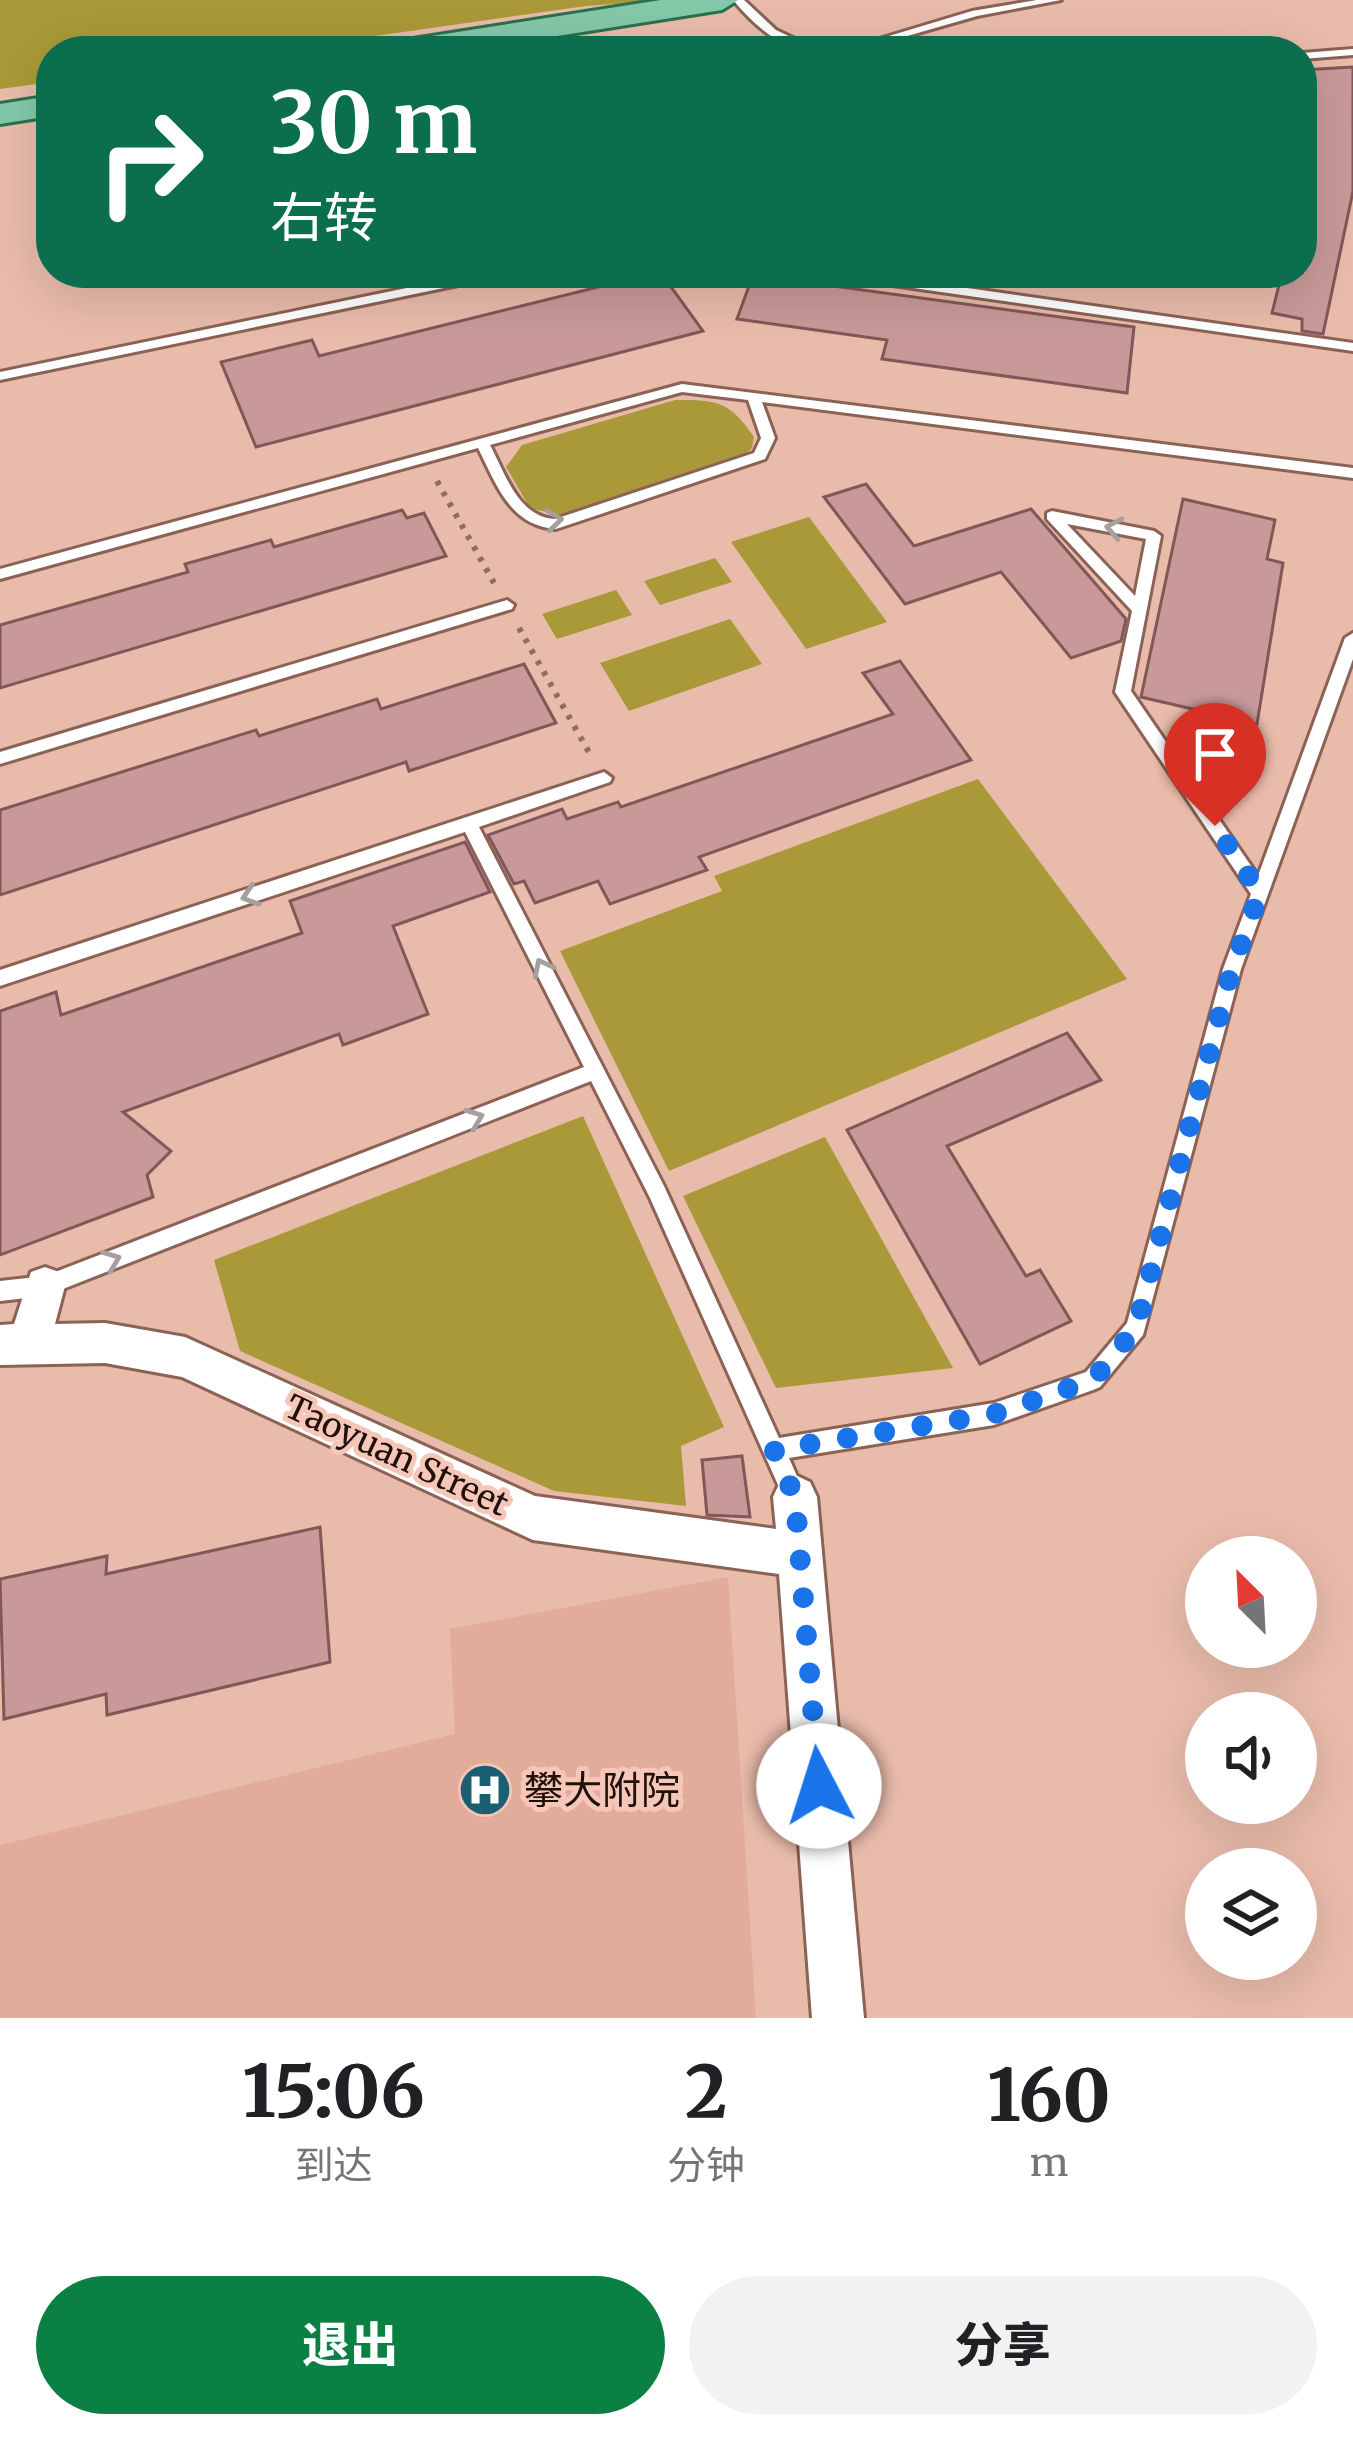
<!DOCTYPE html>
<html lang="zh">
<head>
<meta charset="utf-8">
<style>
  :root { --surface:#fff; --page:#f2f2f2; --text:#202124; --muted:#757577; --accent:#0b8043 }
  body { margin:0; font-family:Merriweather,"Noto Sans SC",serif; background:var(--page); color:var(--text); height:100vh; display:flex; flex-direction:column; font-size:45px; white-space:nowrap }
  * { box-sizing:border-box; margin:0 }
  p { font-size:39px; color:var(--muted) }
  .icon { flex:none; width:66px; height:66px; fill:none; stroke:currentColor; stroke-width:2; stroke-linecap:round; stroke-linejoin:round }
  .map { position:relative; height:2018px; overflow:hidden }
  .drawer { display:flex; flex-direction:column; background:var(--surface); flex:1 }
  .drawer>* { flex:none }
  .hud { position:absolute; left:36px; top:36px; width:1281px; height:252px; border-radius:48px; box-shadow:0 12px 48px #0002; background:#0b6e4f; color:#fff; overflow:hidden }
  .needle { width:78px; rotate:336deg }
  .controls { position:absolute; left:1185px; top:1536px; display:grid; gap:24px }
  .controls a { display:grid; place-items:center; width:132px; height:132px; border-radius:50%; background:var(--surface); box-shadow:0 12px 48px #0002; font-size:60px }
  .pin { position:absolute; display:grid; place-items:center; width:102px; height:102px; color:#fff; margin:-123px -51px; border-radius:50% 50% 50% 0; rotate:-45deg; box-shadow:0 0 12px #0007 }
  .pin .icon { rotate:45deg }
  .me { position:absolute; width:132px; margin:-66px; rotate:355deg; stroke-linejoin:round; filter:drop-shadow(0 0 9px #0008) }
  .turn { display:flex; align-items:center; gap:42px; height:252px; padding:0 36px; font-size:54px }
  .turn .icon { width:156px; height:156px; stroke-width:2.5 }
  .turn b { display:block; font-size:84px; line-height:102px }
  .eta { display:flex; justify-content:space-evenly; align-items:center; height:204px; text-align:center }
  .eta b { font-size:72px; font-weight:800; line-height:84px }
  .cta { display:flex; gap:24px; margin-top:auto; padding:24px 36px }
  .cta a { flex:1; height:138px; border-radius:72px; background:var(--accent); color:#fff; font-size:48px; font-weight:800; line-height:138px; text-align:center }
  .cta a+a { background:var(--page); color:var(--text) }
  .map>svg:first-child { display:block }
  .built { fill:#e2ac9b }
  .green { fill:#aa9938 }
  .building { fill:#c99999; stroke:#825757; stroke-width:3 }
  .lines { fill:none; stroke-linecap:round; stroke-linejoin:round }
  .lane-casing { stroke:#8b6255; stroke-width:6 }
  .street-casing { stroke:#8b6255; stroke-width:6 }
  .primary-casing { stroke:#2a704c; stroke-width:6 }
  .path { stroke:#8e6e63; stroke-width:6; stroke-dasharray:4.5 8; stroke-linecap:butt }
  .lane { fill:#fff; fill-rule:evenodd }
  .street { fill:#fff; fill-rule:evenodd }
  .primary { fill:#83c8a9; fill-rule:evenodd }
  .oneway { stroke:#a59f9d }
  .route { stroke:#1a73e8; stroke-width:21; stroke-dasharray:0 37.8 }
  .labels { text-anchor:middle; stroke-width:10; stroke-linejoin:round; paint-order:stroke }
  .street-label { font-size:33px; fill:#1f100a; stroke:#f6c7b8 }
  .near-poi-label { font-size:39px; fill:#1f100a; stroke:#f6c7b8; text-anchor:start }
</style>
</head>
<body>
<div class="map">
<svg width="1353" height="2018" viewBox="0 0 1353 2018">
  <rect width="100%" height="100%" fill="#e9bbab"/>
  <!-- built -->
  <path class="built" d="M728,1577L756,2018H0V1845L455,1734L450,1629Z"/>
  <!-- green -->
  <g class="green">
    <path d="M0,0H675L586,6L270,51H51V82L0,89Z"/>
    <path d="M675,400C718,400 729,401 754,437L752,448L742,458L559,515L530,508L506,467L522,445Z"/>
    <path d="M809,517L887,622L806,649L731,542Z"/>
    <path d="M715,558L732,582L660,605L644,581Z"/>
    <path d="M616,590L632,615L557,639L542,614Z"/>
    <path d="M730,619L762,664L629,711L600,663Z"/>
    <path d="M978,779L1127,979L669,1171L560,951L722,891L714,876Z"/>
    <path d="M583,1116L724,1427L681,1446L686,1506L554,1491L240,1351L214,1260Z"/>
    <path d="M825,1137L953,1368L776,1388L683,1196Z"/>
  </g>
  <!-- building -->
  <g class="building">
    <path d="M1353,67V191L1323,334L1302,331V319L1272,313L1282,273H1302V70Z"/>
    <path d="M655,273H661L703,331L256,447L221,362L312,340L319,356Z"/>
    <path d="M753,275L1134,327L1127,393L882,359L887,340L737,319Z"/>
    <path d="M866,484L914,546L1031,509L1126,619L1121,641L1071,658L1001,572L905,604L824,497Z"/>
    <path d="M1183,499L1275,520L1267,559L1283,563L1257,724L1141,697Z"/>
    <path d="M402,510L407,518L424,513L446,556L0,688V625L188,572L185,564L271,540L274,547Z"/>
    <path d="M900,661L971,760L699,857L707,870L610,904L598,881L535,903L524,881L514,884L488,835L562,809L567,819L618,802L621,807L893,714L863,673Z"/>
    <path d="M524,664L556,723L409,771L406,762L0,895V810L256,730L259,736L377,699L381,709Z"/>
    <path d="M465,842L490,892L393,926L428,1014L343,1045L339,1034L123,1112L171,1151L147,1175L153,1197L0,1255V1011L56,992L61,1015L302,933L290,901Z"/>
    <path d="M1067,1033L1101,1080L947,1146L1026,1276L1040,1270L1071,1321L980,1364L847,1130Z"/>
    <path d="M742,1456L750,1517L707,1515L702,1460Z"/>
    <path d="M320,1527L330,1662L107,1715L106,1694L4,1719L0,1579L107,1556L106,1574Z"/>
  </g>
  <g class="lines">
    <!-- lane casing -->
    <g class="lane-casing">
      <g id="lane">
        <path d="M733,0H744L776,30L820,51C782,51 757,28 733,0Z"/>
        <path d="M1037,0H1061L977,16L855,51H839L972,11Z"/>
        <path d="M1353,49V55L1302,59V53Z"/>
        <path d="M479,273H503L497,277L0,380V372Z"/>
        <path d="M830,273H862L1353,343V351L836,277Z"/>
        <path d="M682,384L1353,468V478L762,402L775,438L765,459L556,529C510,526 496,484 478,448L0,579V569ZM682,392L748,400L761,438L754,453L555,519C518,517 505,473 490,445Z"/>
        <path d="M1052,511L1154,531L1161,536L1131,691L1258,876L1345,638L1353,633V659L1241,969L1143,1335L1100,1387L1093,1390L994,1425L789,1458L806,1497L803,1505L795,1508L787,1505L650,1198L591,1081L45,1296L0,1301V1281L45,1276L584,1067L465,832L0,986V970L604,772L612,778L610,782L479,827L664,1186L779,1438L994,1403L1086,1372L1127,1323L1223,969L1251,894L1115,692L1132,611L1047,519V513ZM1067,524L1146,539L1135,596Z"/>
        <path d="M507,600L514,605L512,609L0,764V752Z"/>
      </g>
    </g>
    <!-- street casing -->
    <g class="street-casing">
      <path id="street" d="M45,1267L59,1272L65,1286L55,1324L105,1323L185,1337L535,1496L776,1529L773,1497L780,1482L795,1475L810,1482L817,1497L864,2018H812L779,1574L533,1540L182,1377L105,1363L0,1365V1325L14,1324L31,1272Z"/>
    </g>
    <!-- primary casing -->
    <g class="primary-casing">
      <g id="primary">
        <path d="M661,0H738L722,10L462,51H383L400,41Z"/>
        <path d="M51,96V116L0,124V104Z"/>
      </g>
    </g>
    <!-- path -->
    <g class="path">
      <path d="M437,481L494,583"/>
      <path d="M519,628L591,756"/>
    </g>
    <!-- lane -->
    <use href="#lane" class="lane"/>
    <!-- street -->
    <use href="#street" class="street"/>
    <!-- primary -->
    <use href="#primary" class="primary"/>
  </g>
  <!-- one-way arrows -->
  <defs><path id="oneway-chevron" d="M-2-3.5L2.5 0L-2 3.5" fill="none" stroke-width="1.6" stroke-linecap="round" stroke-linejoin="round" transform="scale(3)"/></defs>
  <g class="oneway">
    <use href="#oneway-chevron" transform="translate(554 520) rotate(-6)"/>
    <use href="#oneway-chevron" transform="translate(1114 528) rotate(-169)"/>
    <use href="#oneway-chevron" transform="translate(250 896) rotate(162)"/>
    <use href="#oneway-chevron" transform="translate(542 967) rotate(-117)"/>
    <use href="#oneway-chevron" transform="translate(475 1118) rotate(-21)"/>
    <use href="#oneway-chevron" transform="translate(112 1260) rotate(-21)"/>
  </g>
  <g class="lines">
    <!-- route -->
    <path class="route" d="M819,1786L795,1497L774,1450L994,1414L1093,1380L1136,1328L1232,969L1260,893L1215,826"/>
  </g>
  <!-- icons -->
  <defs>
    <g id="hospital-disc" transform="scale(2.7)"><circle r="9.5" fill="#1b6072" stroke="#f6c7b8"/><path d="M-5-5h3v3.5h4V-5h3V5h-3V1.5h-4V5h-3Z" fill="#fff"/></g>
  </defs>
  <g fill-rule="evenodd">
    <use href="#hospital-disc" x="485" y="1790"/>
  </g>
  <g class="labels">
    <!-- street labels -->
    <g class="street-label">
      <text transform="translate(397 1455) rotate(25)" y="12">Taoyuan Street</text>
    </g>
    <!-- near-poi labels -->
    <g class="near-poi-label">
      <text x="524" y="1804">攀大附院</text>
    </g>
  </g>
</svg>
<div class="controls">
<a><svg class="needle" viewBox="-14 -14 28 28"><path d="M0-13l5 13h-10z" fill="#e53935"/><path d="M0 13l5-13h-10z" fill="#757577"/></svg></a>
<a><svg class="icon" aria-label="sound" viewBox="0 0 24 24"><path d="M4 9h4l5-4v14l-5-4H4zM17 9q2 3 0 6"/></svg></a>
<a><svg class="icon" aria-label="layers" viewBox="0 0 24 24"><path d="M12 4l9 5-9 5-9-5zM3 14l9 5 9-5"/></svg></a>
</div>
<div class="pin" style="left:1215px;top:826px;background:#d93025"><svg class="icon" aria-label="arrive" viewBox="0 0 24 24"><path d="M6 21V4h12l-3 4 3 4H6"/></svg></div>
<svg class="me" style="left:819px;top:1786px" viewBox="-20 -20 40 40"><circle r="19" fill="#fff"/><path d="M0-13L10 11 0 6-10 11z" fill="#1a73e8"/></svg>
<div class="hud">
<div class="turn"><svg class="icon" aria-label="right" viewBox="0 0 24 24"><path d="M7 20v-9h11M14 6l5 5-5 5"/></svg><div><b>30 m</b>右转</div></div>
</div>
</div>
<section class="drawer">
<div class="eta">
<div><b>15:06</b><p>到达</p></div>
<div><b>2</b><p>分钟</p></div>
<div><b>160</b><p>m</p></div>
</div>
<div class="cta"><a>退出</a><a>分享</a></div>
</section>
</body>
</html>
